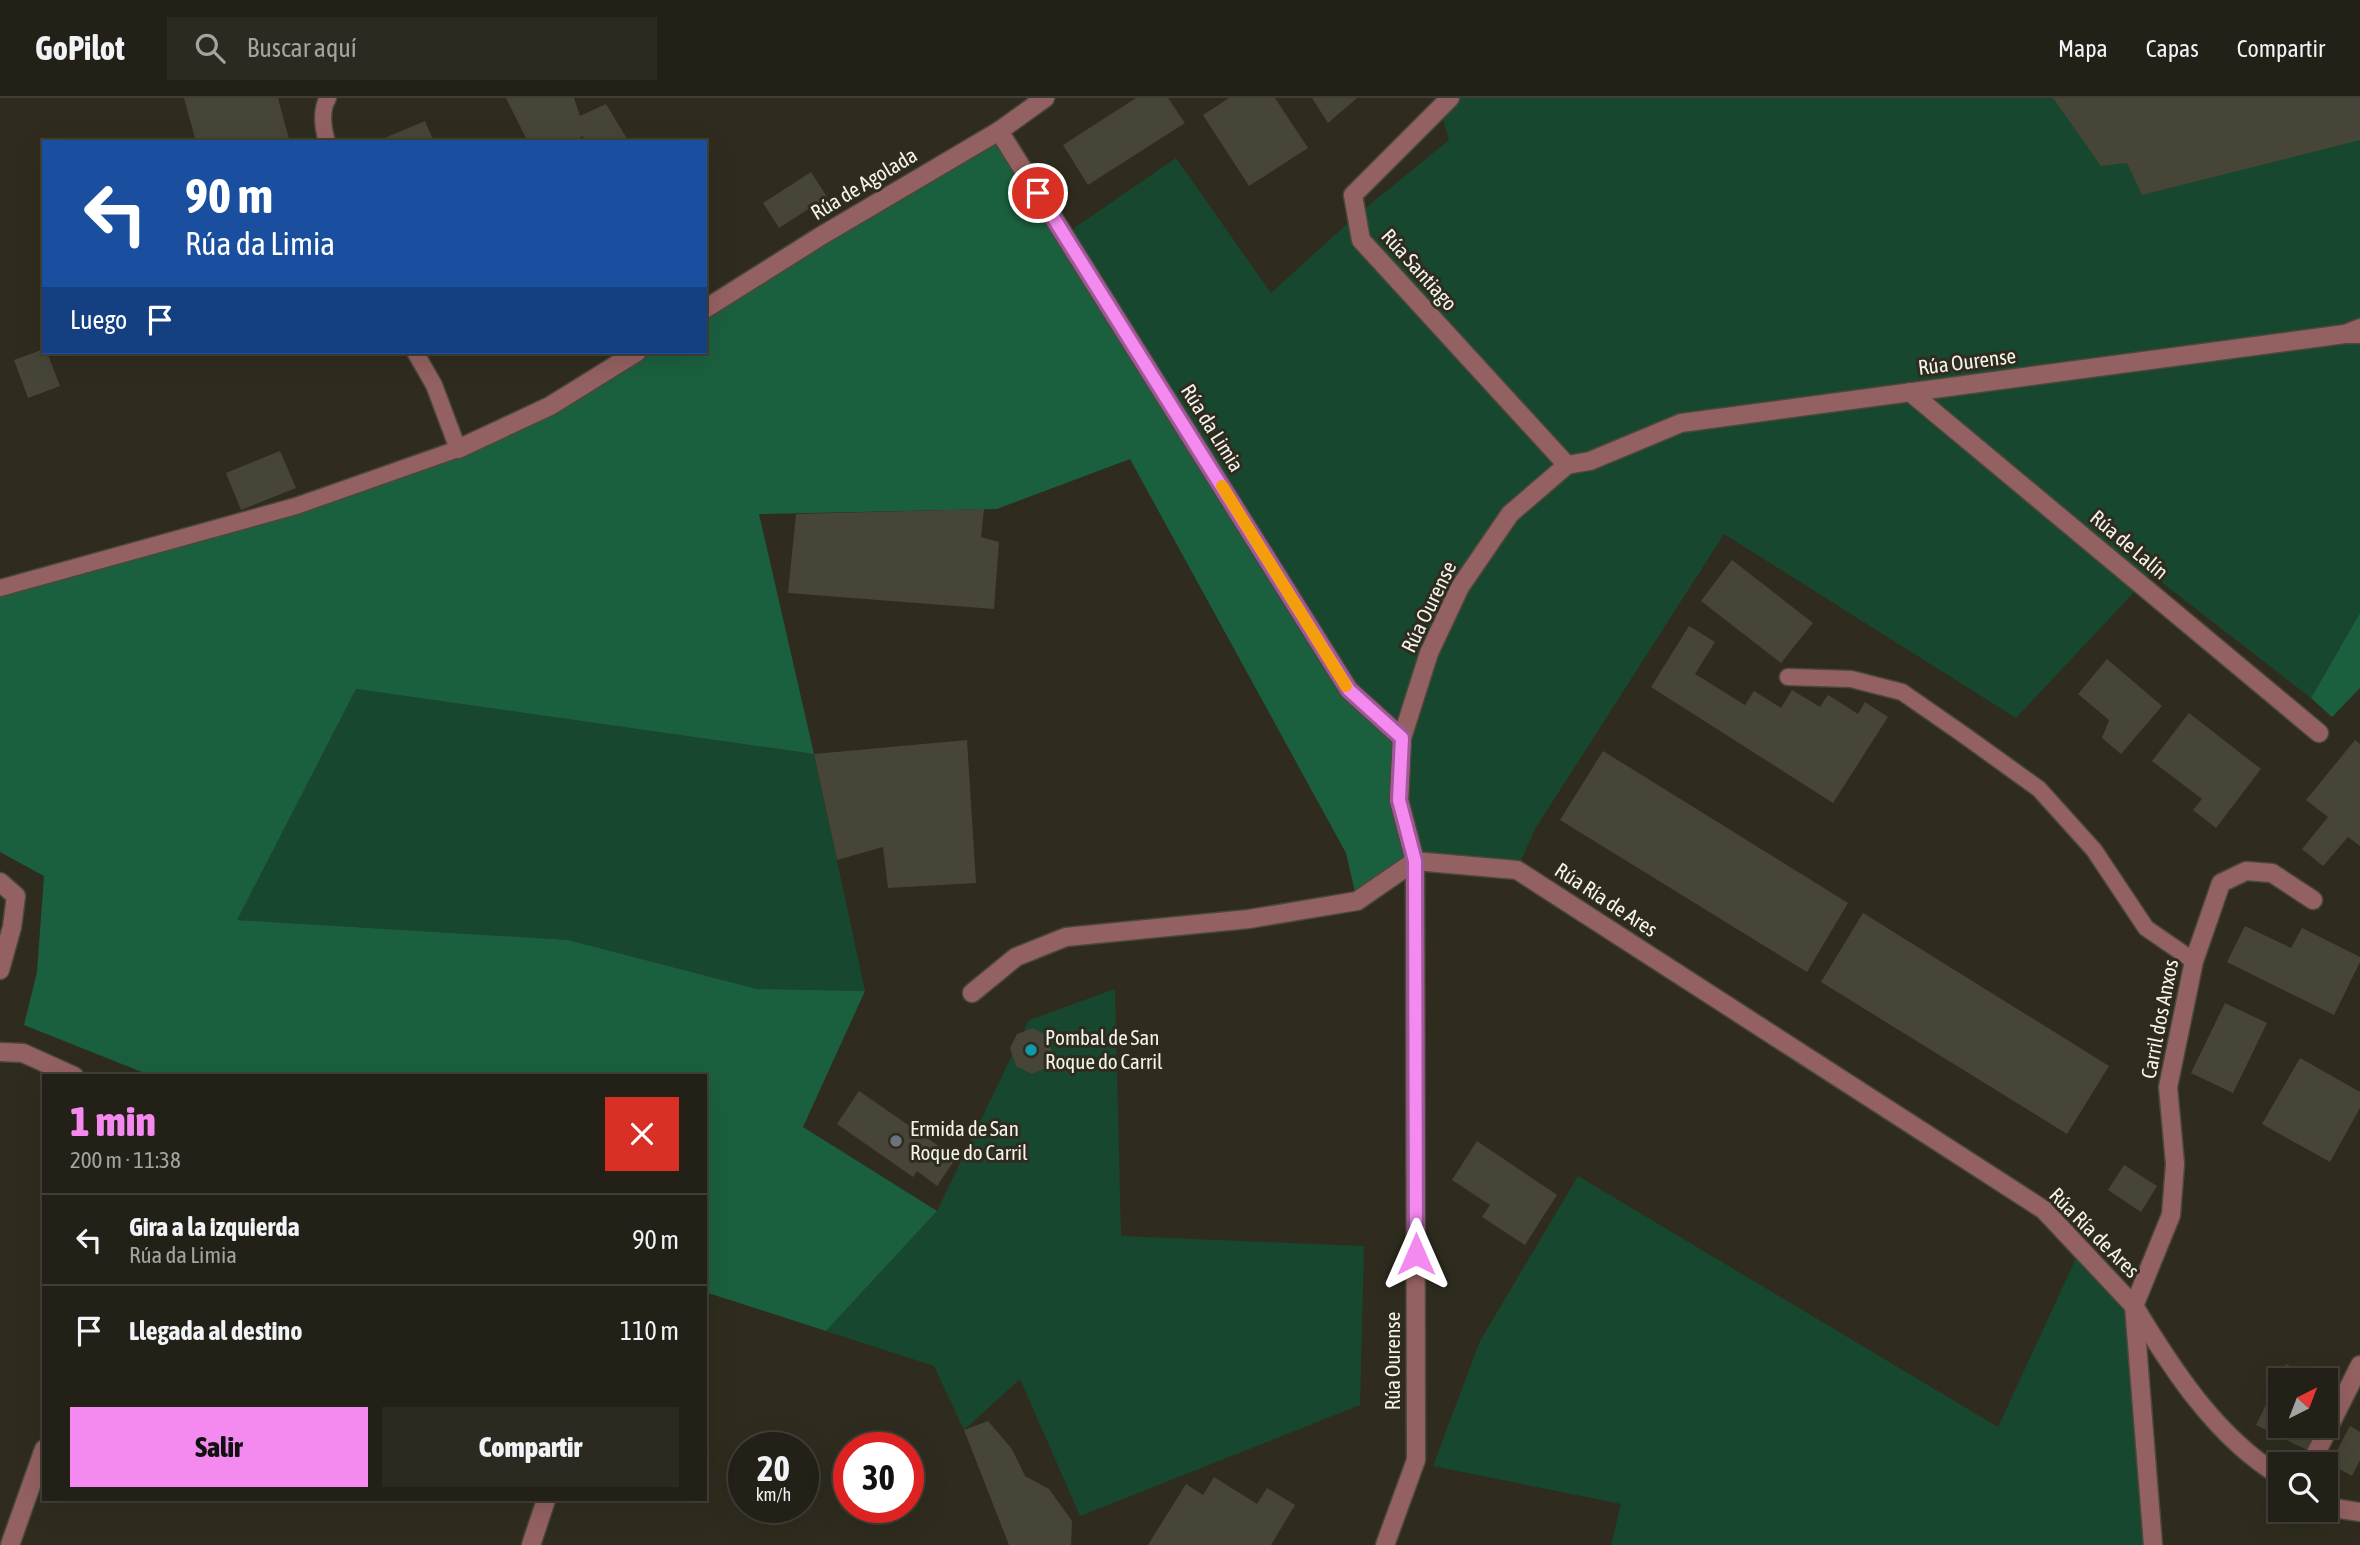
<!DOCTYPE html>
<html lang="es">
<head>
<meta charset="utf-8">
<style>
  :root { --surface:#232117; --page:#2b2920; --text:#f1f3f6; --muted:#a3a3a1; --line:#403e36; --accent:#f489ef }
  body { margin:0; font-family:"Asap Condensed",sans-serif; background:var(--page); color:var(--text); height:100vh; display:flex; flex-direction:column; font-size:26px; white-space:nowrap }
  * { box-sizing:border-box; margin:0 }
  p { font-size:23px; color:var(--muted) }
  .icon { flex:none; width:38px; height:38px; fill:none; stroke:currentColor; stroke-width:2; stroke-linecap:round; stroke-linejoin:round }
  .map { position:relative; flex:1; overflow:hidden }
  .details { position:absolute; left:42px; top:976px; width:665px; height:427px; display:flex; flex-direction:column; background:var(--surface); border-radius:0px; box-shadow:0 7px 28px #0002,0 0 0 2px var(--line) }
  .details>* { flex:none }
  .guide { position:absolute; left:42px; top:42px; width:665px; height:214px; border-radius:0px; box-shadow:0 7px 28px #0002,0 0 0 2px var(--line); background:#1a4fa0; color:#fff; overflow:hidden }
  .needle { width:46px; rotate:42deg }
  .fabs { position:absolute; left:2268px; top:1270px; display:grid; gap:14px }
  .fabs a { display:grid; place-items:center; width:70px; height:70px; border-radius:0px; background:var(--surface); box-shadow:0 7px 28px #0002,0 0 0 2px var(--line); font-size:35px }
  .speed { position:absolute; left:728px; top:1334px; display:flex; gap:14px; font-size:35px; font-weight:700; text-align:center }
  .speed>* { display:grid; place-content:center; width:91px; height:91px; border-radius:50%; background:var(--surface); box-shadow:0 7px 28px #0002,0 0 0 2px var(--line); line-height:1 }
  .speed small { font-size:18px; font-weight:400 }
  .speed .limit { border:10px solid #d22; background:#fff; color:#111 }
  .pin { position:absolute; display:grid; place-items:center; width:60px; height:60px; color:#fff; margin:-30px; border:4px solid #fff; border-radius:50%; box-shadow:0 2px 7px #0007 }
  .me { position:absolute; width:77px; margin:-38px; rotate:0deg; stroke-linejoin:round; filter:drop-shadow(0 0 5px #0008) }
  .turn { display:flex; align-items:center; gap:24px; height:147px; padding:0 28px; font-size:32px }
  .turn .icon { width:91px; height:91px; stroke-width:2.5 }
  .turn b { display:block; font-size:49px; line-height:60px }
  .then { display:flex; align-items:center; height:66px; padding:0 28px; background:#0003; gap:14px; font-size:26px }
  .round { display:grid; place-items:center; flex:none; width:74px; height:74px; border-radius:0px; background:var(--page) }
  .summary { display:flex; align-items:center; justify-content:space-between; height:119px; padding:0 28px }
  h1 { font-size:42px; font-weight:800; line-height:52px; color:var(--accent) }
  .cta { display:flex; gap:14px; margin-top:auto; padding:14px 28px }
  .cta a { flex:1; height:80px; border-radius:0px; background:var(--accent); color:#111; font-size:28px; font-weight:800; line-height:80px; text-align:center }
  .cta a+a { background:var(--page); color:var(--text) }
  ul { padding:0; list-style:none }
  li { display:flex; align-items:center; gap:21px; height:91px; padding:0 28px; border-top:2px solid var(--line) }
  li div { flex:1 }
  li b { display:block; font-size:26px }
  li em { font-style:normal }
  header { display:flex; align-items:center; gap:42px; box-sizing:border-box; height:98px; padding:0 35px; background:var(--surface); border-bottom:2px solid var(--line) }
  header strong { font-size:33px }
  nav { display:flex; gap:38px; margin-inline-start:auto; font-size:24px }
  .search { width:490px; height:63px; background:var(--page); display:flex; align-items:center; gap:18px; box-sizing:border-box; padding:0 24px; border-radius:0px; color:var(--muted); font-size:26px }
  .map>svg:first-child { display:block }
  .green { fill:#17472e }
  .forest { fill:#1b603e }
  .building { fill:#474537 }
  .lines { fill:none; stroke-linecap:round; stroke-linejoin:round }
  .service-casing { stroke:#4b483c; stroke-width:19 }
  .minor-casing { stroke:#4b483c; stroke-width:21 }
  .service { stroke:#946162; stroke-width:16 }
  .minor { stroke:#946162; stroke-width:18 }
  .route-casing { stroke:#9f599b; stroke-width:18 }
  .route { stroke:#f489ef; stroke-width:12 }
  .slow { stroke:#f59e0b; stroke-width:12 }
  .culture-dot { fill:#0f9aa8; stroke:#2f2c1f; stroke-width:2.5 }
  .worship-dot { fill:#6b7280; stroke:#2f2c1f; stroke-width:2.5 }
  .labels { text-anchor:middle; stroke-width:6; stroke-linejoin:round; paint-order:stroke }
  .street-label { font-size:21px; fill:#f5f4eb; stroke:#2f2c1f }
  .poi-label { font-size:21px; fill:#f5f4eb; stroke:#2f2c1f; text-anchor:start }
</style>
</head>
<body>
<header>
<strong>GoPilot</strong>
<div class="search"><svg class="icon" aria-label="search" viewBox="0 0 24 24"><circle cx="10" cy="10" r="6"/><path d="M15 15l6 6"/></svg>Buscar aquí</div>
<nav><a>Mapa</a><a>Capas</a><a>Compartir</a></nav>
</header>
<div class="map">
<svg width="2360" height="1447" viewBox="0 0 2360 1447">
  <rect width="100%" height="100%" fill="#2f2c1f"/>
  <!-- green -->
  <g class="green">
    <path d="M1437,0H2360V515L2311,600L2151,476L2016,620L1724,436L1535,731L1517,772L1415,763L1349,592L1064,137L1176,60L1271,195L1357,117L1449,42Z"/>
    <path d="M356,591L814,656L865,893L757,891L568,842L236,822Z"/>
    <path d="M1115,891L1121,1138L1364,1148L1360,1307L1080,1418L1020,1281L964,1332L934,1268L826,1233L937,1113L1029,922Z"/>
    <path d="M1578,1078L1998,1329L2077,1158L2134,1208L2153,1447H1611L1621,1406L1433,1368L1480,1243Z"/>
  </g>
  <!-- forest -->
  <g class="forest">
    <path d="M999,33L1349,592L1402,640L1399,702L1415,763L1357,803L1346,755L1130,361L997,411L759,416L814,656L356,591L237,822L568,842L757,891L865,893L803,1029L937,1113L826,1233L705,1194V978H152L24,927L37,874L44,778L0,754V490L296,408L550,308L639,254H705V213Z"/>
    <path d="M2360,515V590L2332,619L2311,600Z"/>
  </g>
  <!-- building -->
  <g class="building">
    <path d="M184,0H278L289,41L279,40L280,44H196Z"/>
    <path d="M506,0H574L580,18L606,6L629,44H585L583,38L571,44H528Z"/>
    <path d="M1136,0H1168L1185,25L1088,87L1063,47Z"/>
    <path d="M1229,0H1275L1308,50L1249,88L1203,17Z"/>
    <path d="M1312,0H1357L1328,25Z"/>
    <path d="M2053,0H2360V42L2142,97L2127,65L2101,68Z"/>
    <path d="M425,23L434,44H375Z"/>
    <path d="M811,74L827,99L779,130L763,105Z"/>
    <path d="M44,251V254H47L60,288L28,300L14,262Z"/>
    <path d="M280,353L296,390L241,412L226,375Z"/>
    <path d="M984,411L981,439L999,444L994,511L788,495L796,416Z"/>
    <path d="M1732,462L1813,525L1781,565L1701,503Z"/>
    <path d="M1689,528L1715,544L1695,576L1745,607L1754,593L1781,610L1792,592L1820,609L1828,597L1858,616L1865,604L1888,619L1833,705L1651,589Z"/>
    <path d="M2107,561L2162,608L2121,656L2102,640L2109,622L2078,596Z"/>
    <path d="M2189,615L2261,671L2216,730L2193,712L2202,701L2152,663Z"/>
    <path d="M967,642L976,785L888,790L883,749L837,762L814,656Z"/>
    <path d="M2355,642L2360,646V748L2348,739L2323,768L2302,751L2328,719L2306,702Z"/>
    <path d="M1603,653L1848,805L1807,874L1560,722Z"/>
    <path d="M1863,815L2109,968L2067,1036L1821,884Z"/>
    <path d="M2245,828L2291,850L2302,830L2360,859V864L2334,917L2227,864Z"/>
    <path d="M2225,905L2267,925L2233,995L2191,975Z"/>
    <path d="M1033,930L1047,938L1052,954L1046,970L1032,976L1016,968L1010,950L1017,936Z"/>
    <path d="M2300,960L2360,994V1010L2330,1064L2262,1026Z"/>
    <path d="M859,993L956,1060L937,1088L917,1073L913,1079L837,1026Z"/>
    <path d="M1477,1043L1557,1097L1525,1147L1482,1119L1490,1107L1452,1082Z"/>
    <path d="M2124,1067L2157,1088L2141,1114L2108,1092Z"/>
    <path d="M2286,1266L2320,1283H2280V1328H2321L2309,1353L2256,1327Z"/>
    <path d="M2326,1285L2339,1292L2326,1318Z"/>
    <path d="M988,1323L1012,1351L1025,1378L1049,1391L1072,1423L1071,1447H1009L964,1332Z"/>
    <path d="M2350,1328L2360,1334V1362L2352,1378L2330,1366Z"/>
    <path d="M1214,1379L1257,1406L1267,1390L1295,1407L1271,1447H1148L1186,1386L1203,1397Z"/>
  </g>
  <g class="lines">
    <!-- service casing -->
    <g class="service-casing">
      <g id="service">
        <path d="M327,44C323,30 320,13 328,0"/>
        <path d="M0,490L296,408L458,351L434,287L415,254"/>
        <path d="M1788,579L1851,581L1902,594L1964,637L2039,691L2094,752L2146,830L2194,863"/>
      </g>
    </g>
    <!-- minor casing -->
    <g class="minor-casing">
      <g id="minor">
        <path d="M1450,0L1353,97L1361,142L1567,367"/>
        <path d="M999,33L1349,592L1402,640"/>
        <path d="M705,211L821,138L999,33L1045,0"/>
        <path d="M2360,230L2345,236H2360"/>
        <path d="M1910,294L2319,635"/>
        <path d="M458,351L550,308L637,254"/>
        <path d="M0,784L16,798L12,829L0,872"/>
        <path d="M972,895L1016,859L1066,839L1249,821L1357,803L1415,763L1517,772L2044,1112L2134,1208L2153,1447"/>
        <path d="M0,954L23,955L74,978"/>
        <path d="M2310,1367L2360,1267"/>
        <path d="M2280,1378C2216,1339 2172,1271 2134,1208L2171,1117L2175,1066L2168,989L2194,863L2221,785L2246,773L2272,775L2313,802"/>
        <path d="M2326,1405L2334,1410L2360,1414"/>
        <path d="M10,1447L44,1351"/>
        <path d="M531,1447L546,1402"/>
        <path d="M1385,1447L1416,1362L1415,763L1399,702L1402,640L1429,555L1460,489L1510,416L1567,367L1590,363L1681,325L2345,236"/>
      </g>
    </g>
    <!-- service -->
    <use href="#service" class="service"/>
    <!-- minor -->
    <use href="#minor" class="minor"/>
  </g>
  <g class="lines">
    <!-- route casing -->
    <g class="route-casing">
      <path id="route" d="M1038,95L1349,592L1402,640L1399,702L1415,763L1416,1156"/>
    </g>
    <!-- route -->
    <use href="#route" class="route"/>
    <!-- slow -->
    <path class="slow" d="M1222,388L1346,588"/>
  </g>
  <!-- markers -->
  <circle class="culture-dot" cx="1031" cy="952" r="7"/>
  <circle class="worship-dot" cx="896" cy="1043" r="7"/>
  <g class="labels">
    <!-- street labels -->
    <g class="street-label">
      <text transform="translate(864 86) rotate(-31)" y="7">Rúa de Agolada</text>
      <text transform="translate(1419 172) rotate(48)" y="7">Rúa Santiago</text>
      <text transform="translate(1967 264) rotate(-7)" y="7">Rúa Ourense</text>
      <text transform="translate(1212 330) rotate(58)" y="7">Rúa da Limia</text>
      <text transform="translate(2129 447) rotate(40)" y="7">Rúa de Lalín</text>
      <text transform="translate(1429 509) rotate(-64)" y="7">Rúa Ourense</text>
      <text transform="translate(1606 802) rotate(33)" y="7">Rúa Ría de Ares</text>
      <text transform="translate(2160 921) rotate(-79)" y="7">Carril dos Anxos</text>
      <text transform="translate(2094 1135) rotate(45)" y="7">Rúa Ría de Ares</text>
      <text transform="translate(1393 1263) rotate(-90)" y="7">Rúa Ourense</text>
    </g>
    <!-- poi labels -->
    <g class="poi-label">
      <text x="1045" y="947">Pombal de San<tspan x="1045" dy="24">Roque do Carril</tspan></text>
      <text x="910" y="1038">Ermida de San<tspan x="910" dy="24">Roque do Carril</tspan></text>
    </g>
  </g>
</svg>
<div class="fabs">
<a><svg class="needle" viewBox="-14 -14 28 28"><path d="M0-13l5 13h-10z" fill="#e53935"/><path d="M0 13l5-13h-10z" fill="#a3a3a1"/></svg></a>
<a><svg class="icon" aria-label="search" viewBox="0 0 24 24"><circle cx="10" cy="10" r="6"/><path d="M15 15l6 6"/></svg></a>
</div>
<div class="speed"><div>20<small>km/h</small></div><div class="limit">30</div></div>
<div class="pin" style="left:1038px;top:95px;background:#d93025"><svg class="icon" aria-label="arrive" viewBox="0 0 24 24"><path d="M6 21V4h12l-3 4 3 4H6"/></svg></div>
<svg class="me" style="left:1416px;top:1156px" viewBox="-20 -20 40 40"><path d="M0-17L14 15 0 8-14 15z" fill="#f489ef" stroke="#fff" stroke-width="4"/></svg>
<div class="guide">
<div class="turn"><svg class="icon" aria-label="left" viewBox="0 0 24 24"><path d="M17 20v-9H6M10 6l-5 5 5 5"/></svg><div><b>90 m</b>Rúa da Limia</div></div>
<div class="then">Luego<svg class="icon" aria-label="arrive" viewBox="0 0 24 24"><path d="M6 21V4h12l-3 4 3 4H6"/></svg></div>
</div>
<section class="details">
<div class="summary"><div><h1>1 min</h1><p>200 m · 11:38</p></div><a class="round" style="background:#d93025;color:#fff"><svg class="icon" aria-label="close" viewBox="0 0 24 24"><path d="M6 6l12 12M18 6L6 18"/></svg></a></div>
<ul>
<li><svg class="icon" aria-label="left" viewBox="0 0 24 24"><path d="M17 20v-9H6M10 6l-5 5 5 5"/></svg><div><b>Gira a la izquierda</b><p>Rúa da Limia</p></div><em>90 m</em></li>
<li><svg class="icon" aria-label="arrive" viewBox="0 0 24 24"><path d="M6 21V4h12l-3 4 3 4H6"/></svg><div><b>Llegada al destino</b></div><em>110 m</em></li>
</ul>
<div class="cta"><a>Salir</a><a>Compartir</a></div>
</section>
</div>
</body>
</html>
